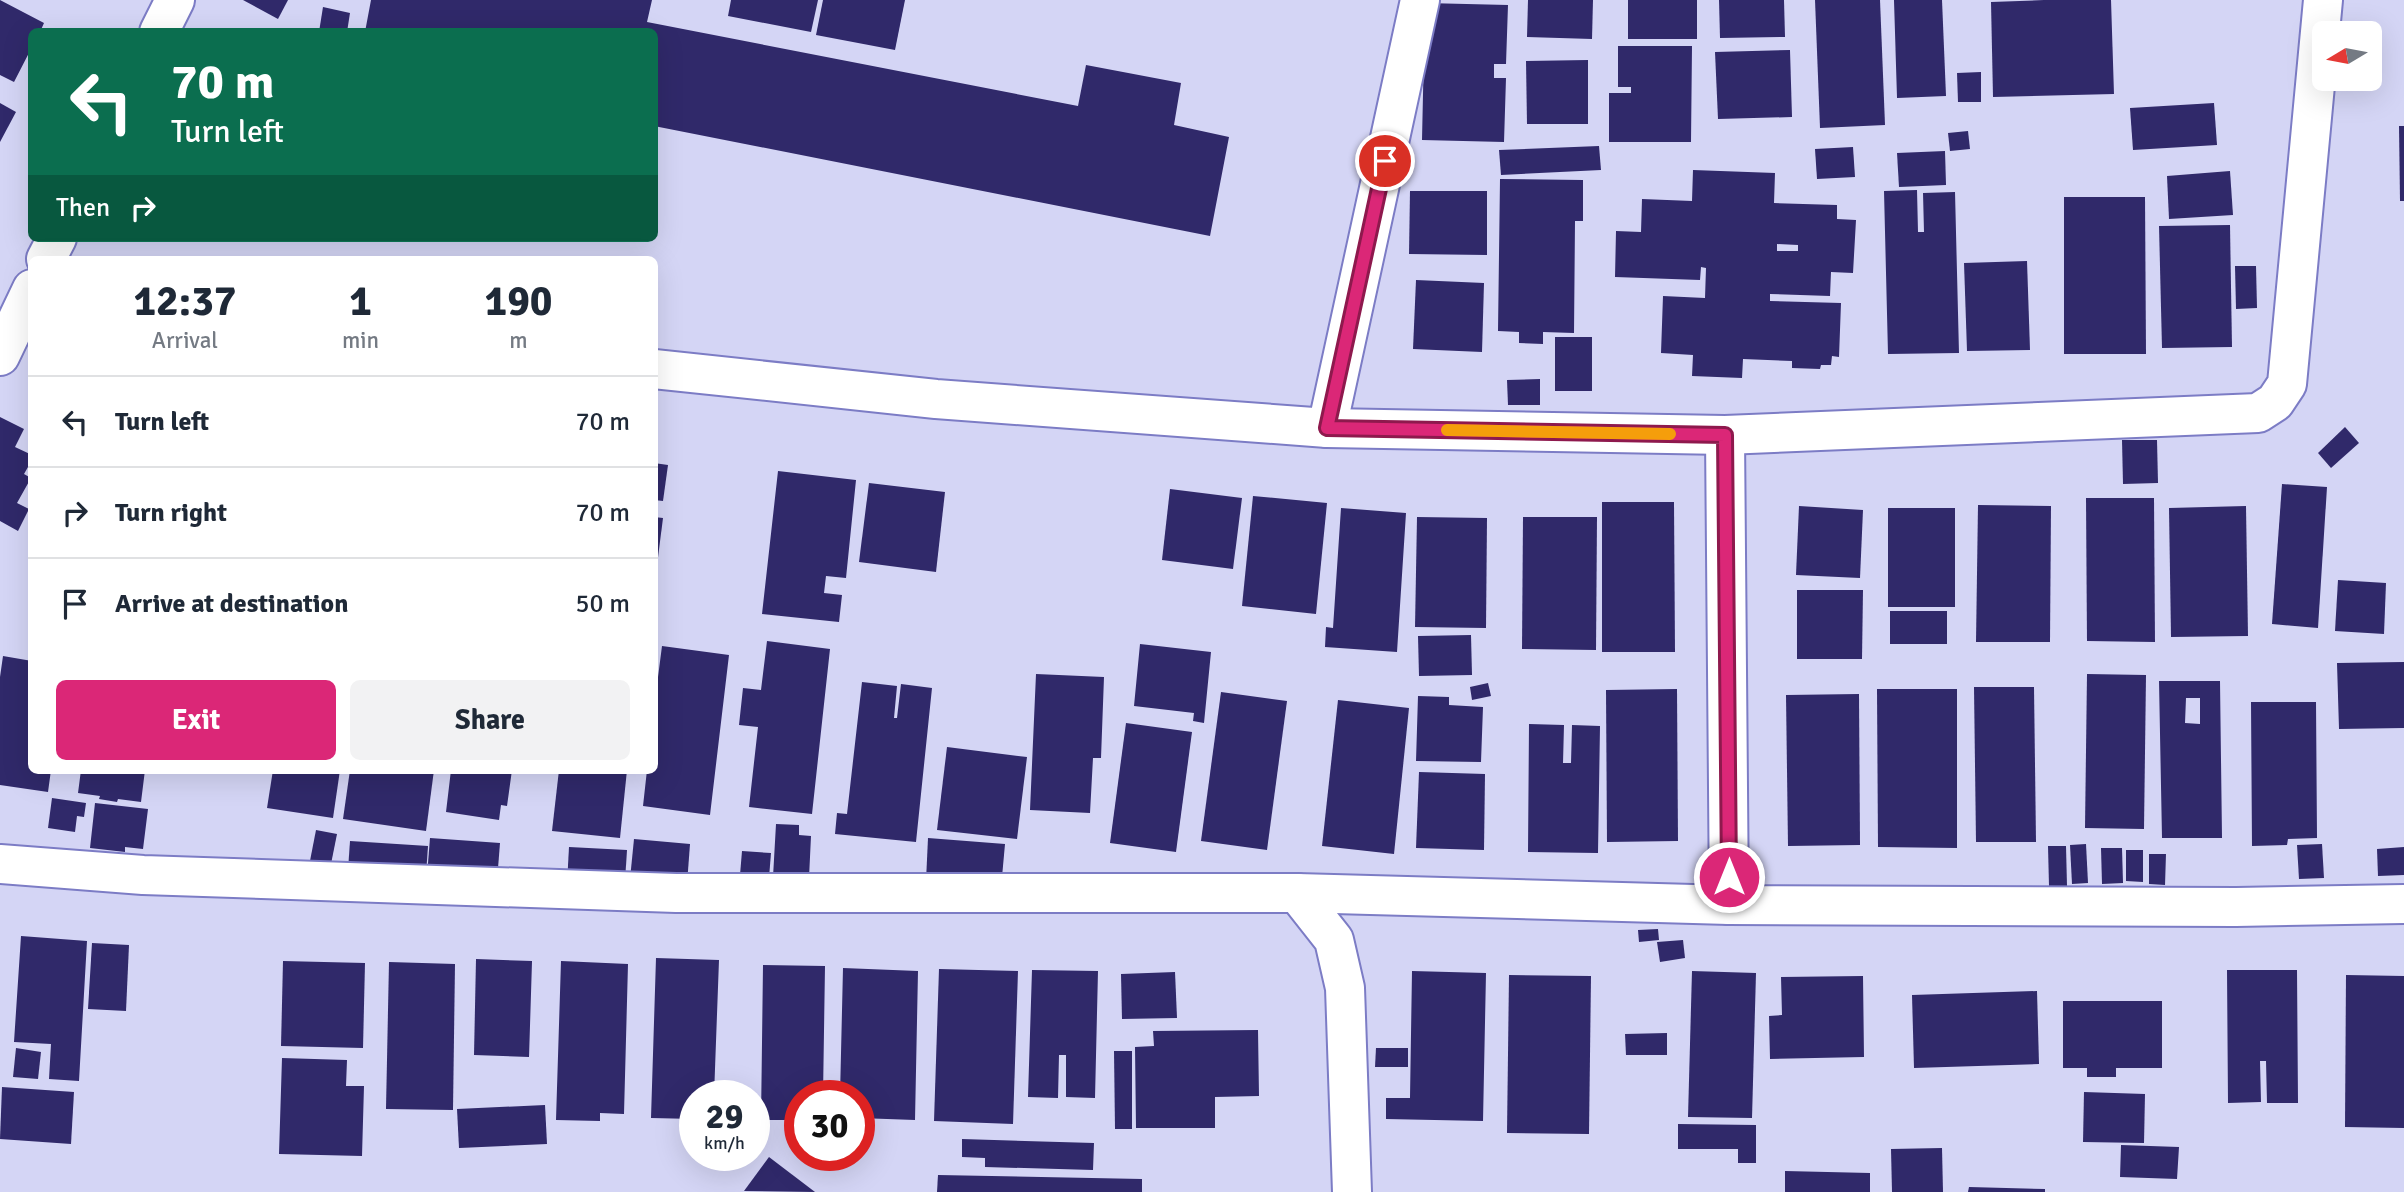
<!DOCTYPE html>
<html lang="en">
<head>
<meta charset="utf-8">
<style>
  :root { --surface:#fff; --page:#f2f2f3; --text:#1f2937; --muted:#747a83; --line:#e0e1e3; --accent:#db2777 }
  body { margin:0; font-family:Signika,sans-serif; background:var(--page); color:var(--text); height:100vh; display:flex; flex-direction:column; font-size:26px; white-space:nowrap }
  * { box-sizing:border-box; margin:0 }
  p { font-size:23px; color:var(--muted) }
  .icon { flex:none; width:38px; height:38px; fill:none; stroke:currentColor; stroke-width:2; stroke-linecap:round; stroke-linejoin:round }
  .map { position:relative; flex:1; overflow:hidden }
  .details { position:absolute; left:28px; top:256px; width:630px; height:518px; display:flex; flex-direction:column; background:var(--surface); border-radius:10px; box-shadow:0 7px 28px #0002 }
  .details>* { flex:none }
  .banner { position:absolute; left:28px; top:28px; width:630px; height:214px; border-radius:10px; box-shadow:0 7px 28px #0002; background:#0b6e4f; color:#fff; overflow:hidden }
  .needle { width:46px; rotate:260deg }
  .fabs { position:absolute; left:2312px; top:21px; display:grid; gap:14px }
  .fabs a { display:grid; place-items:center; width:70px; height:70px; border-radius:10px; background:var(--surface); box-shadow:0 7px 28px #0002; font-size:35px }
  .speed { position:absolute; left:679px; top:1080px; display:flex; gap:14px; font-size:35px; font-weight:700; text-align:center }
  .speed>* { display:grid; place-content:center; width:91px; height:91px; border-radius:50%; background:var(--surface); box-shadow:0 7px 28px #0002; line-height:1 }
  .speed small { font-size:18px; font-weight:400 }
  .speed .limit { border:10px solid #d22; background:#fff; color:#111 }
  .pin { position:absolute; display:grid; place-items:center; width:60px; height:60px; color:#fff; margin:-30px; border:4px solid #fff; border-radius:50%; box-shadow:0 2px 7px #0007 }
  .me { position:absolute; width:77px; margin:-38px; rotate:0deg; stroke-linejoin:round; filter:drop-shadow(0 0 5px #0008) }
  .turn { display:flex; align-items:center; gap:24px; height:147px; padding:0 28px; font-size:32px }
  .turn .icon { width:91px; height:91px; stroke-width:2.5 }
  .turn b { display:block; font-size:49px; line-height:60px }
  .then { display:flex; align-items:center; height:66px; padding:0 28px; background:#0003; gap:14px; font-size:26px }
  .eta { display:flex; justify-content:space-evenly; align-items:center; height:119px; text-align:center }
  .eta b { font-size:42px; font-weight:700; line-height:49px }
  .primary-button { display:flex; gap:14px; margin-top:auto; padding:14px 28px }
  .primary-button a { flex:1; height:80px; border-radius:10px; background:var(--accent); color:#fff; font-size:28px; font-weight:700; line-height:80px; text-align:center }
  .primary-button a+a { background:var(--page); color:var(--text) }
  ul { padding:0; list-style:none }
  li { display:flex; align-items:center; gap:21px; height:91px; padding:0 28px; border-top:2px solid var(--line) }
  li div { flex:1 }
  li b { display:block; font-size:26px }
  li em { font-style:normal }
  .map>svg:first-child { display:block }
  .building { fill:#30296a; fill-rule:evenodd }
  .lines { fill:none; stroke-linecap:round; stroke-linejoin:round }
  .minor-casing { stroke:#7c7cc5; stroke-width:42 }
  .tertiary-casing { stroke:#7c7cc5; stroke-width:42 }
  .minor { stroke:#fff; stroke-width:38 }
  .tertiary { stroke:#fff; stroke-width:38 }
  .route-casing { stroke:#8e194d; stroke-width:18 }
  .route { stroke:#db2777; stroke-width:12 }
  .slow { stroke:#f59e0b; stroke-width:12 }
</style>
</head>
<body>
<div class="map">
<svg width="2404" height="1192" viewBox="0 0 2404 1192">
  <rect width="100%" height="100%" fill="#d4d5f5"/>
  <!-- building -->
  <g class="building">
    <path d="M0,0L44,23L40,32H32V47L14,82L0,75Z"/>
    <path d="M243,0H288L278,19Z"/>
    <path d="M371,0H652L647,22L1078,106L1086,65L1181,83L1174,125L1229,137L1210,236L654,126V32H365Z"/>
    <path d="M731,0H818L811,32L728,16Z"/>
    <path d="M823,0H905L895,50L816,35Z"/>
    <path d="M1528,0H1593L1592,39L1527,37Z"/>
    <rect x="1628" y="0" width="69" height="39"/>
    <path d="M1719,0H1784L1785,37L1720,38Z"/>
    <path d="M1815,0H1880L1885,125L1820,128Z"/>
    <path d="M1894,0H1942L1946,96L1897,98Z"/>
    <path d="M2044,0H2111L2114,94L1993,97L1991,2Z"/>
    <path d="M1425,3L1508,5L1506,64H1494V78H1506L1504,142L1422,140Z"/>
    <path d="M323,7L350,13L347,32H319Z"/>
    <path d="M1618,46H1692L1691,142H1609V93H1631V87H1618Z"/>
    <path d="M1790,50L1792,117L1718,119L1715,52Z"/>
    <path d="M1588,60V124H1527L1526,61Z"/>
    <path d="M1981,72V102H1958L1957,73Z"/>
    <path d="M0,103L16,112L0,142Z"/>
    <path d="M2214,103L2217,145L2133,150L2130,108Z"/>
    <path d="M2399,126H2404V201H2400Z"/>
    <path d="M1968,131L1970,149L1950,151L1948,133Z"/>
    <path d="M1599,146L1601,170L1501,175L1499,150Z"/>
    <path d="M1853,147L1855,177L1817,179L1815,149Z"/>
    <path d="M1945,151L1946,185L1899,187L1897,153Z"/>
    <path d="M1693,170L1775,173L1774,203L1837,205V219L1856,220L1853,273L1831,272L1830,296L1770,294V301L1841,303L1839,357L1832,356L1831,365H1821L1820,369L1792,368V361L1743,359L1742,378L1692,376L1693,355L1661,353L1663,296L1705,298L1706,268L1701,267L1700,280L1615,277L1616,231L1641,232L1642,199L1692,201ZM1777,244L1798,245V251H1777Z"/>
    <path d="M2230,171L2233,215L2169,219L2167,176Z"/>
    <path d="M1500,179L1583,180V221H1575L1574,333L1543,332V344L1519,343V332L1498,331Z"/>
    <path d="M1917,190L1918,232H1924L1923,193L1955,192L1959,353L1888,354L1884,191Z"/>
    <path d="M1410,191H1487V255L1409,254Z"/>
    <path d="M2064,197H2145L2146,354H2064Z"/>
    <path d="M2230,225L2232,347L2162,348L2159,226Z"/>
    <path d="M2027,261L2030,350L1967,351L1964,263Z"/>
    <path d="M2235,266H2256L2257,308L2236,309Z"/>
    <path d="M1416,280L1484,283L1482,352L1413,349Z"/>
    <rect x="1555" y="337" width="37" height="54"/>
    <path d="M1540,379V405H1508L1507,380Z"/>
    <path d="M0,417L24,429L15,447L32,455V460L24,474L31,478L17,503L29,509L18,531L0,521Z"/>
    <path d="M2345,427L2359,443L2331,468L2318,453Z"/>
    <path d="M2122,440H2157L2158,483L2123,484Z"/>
    <path d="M654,463L668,465L663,501L654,500Z"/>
    <path d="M778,471L856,480L846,578L826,576L824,593L842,595L839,622L762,614Z"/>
    <path d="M869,483L945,492L936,572L859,562Z"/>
    <path d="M2282,484L2327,487L2318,628L2272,624Z"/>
    <path d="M1170,489L1242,498L1233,569L1162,560Z"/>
    <path d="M1253,496L1327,503L1316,614L1242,606Z"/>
    <path d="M2086,498H2154L2155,642L2087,641Z"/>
    <path d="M1602,502H1674L1675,652H1602Z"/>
    <path d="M1978,505L2051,506L2050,642H1976Z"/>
    <path d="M1799,506L1863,510L1860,578L1796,575Z"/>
    <path d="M2246,506L2248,636L2171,637L2169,508Z"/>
    <path d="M1341,508L1406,513L1397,652L1325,647L1326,627L1333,628Z"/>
    <rect x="1888" y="508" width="67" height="99"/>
    <path d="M654,517L663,518L656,573H654Z"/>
    <path d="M1417,517L1487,518L1486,628L1415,627Z"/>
    <path d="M1523,517H1597L1596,650L1522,649Z"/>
    <path d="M2338,580L2386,583L2384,634L2335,631Z"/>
    <path d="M1797,590H1863L1862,659H1797Z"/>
    <rect x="1890" y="611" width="57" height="33"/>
    <path d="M1471,635L1472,675L1419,676L1418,636Z"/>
    <path d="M767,641L830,649L812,814L749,807L758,727L739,725L743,688L761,690Z"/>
    <path d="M1140,644L1211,652L1204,723L1193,721L1194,713L1134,706Z"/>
    <path d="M662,646L729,655L710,815L643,806L647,770H654V708Z"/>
    <path d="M3,656L32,661V770H51L48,792L0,785V677Z"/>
    <path d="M2404,662V728L2339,729L2337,663Z"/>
    <path d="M1036,674L1104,677L1101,758H1093L1090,813L1030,810Z"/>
    <path d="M2087,674L2146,675L2144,829L2085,828Z"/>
    <path d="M2159,681H2220L2222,838H2162ZM2186,698H2200V724L2185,723Z"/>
    <path d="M862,682L897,686L894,718H897L901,684L932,688L916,842L835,834L837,813L847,814Z"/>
    <path d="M1488,683L1491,696L1472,700L1470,687Z"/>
    <path d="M1974,687H2034L2036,842H1976Z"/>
    <path d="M1677,689L1678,841L1607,842L1606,690Z"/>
    <path d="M1877,689H1957V848L1878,847Z"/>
    <path d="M1221,692L1287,701L1267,850L1201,841Z"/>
    <path d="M1859,694L1860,845L1788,846L1786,695Z"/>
    <path d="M1418,696L1449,697V705L1483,707L1481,762L1416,761Z"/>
    <path d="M1338,700L1409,708L1394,854L1322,846Z"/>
    <path d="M2251,702H2316L2317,838L2288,839L2287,845L2252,846Z"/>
    <path d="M1126,723L1192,732L1176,852L1110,843Z"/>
    <path d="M1529,724L1564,725L1563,763H1571L1572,725L1600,726L1598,853L1528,852Z"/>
    <path d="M947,747L1027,757L1017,839L937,830Z"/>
    <path d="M81,770H145L141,802L118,799L117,802L99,799L100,796L78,793Z"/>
    <path d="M273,770H340L333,818L267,808Z"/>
    <path d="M350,770H434L426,831L343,819Z"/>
    <path d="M451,770H512L507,806L501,805L499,820L446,812Z"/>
    <path d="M559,770H627L620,838L552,831Z"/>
    <path d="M1419,772L1485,774L1484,850L1416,848Z"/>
    <path d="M52,798L86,803L84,817L77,816L75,832L48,828Z"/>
    <path d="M95,803L148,809L143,849L125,847V852L90,848Z"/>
    <path d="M776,824L799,825V835L811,836L809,878L773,877Z"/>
    <path d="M316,830L337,834L330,869L309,866Z"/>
    <path d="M430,838L500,843L497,881L427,876Z"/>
    <path d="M928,838L1005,844L1002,877L926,881Z"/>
    <path d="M634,839L690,844L687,884L630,879Z"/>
    <path d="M350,841L428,846L426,875L348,870Z"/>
    <path d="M2086,844L2088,883L2072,884L2070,845Z"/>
    <path d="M2322,844L2324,878L2299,879L2297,845Z"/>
    <path d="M2048,846H2066L2067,886H2049Z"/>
    <path d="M569,847L627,850L625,881L567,884Z"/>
    <path d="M2404,847V875L2378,876L2377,849Z"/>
    <path d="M2101,848H2122L2123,883L2102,884Z"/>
    <path d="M2126,850H2143V882L2126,881Z"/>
    <path d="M742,851L771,853L768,890L739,887Z"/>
    <path d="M2149,854H2166L2165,885L2149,884Z"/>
    <path d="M1658,929L1659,940L1639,942L1638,930Z"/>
    <path d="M21,936L87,941L79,1081L49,1079L51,1044L14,1042Z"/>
    <path d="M1683,940L1685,958L1660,962L1657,942Z"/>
    <path d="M92,943L129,945L126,1011L88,1009Z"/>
    <path d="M656,958L719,960L714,1096H695V1119L651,1118Z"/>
    <path d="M476,959L532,961L529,1057L474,1055Z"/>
    <path d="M283,961L365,963L363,1048L281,1046Z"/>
    <path d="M561,961L628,964L624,1114L600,1113V1121L556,1120Z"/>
    <path d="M389,962L455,964L453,1110L386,1109Z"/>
    <path d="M763,965L825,966L823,1096H800V1120H761Z"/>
    <path d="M843,968L918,971L915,1120L859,1118V1096H840Z"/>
    <path d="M939,969L1018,971L1013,1124L934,1121Z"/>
    <path d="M1032,970L1098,971L1095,1098L1066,1097V1055H1059L1058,1098L1028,1097Z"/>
    <path d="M2227,970H2297L2298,1103H2267L2266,1061H2260L2261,1102L2228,1103Z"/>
    <path d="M1412,971L1486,973L1483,1121L1386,1119V1098H1410Z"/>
    <path d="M1692,971L1756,973L1752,1118L1688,1117Z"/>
    <path d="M1175,972L1177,1018L1122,1019L1121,974Z"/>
    <path d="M1509,975L1591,976L1589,1134L1507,1133Z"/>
    <path d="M2346,975L2404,976V1128L2345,1127Z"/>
    <path d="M1863,976L1864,1057L1770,1059L1769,1016L1782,1015L1781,977Z"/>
    <path d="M2037,991L2039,1064L1914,1068L1912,995Z"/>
    <path d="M2063,1001H2162V1068H2116V1077H2087V1068H2063Z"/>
    <path d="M1258,1030L1259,1096L1215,1097V1128H1136L1135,1047L1154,1046L1153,1031Z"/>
    <path d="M1667,1033V1055H1626L1625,1034Z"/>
    <path d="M16,1048L41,1052L38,1079L13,1077Z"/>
    <path d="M1376,1048H1408V1067H1375Z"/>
    <path d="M1114,1051H1132V1129H1115Z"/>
    <path d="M282,1058L347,1060L346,1086H364L362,1156L279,1154Z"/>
    <path d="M2,1087L74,1092L71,1144L0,1139Z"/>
    <path d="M2084,1092L2145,1094L2144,1143L2083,1142Z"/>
    <path d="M545,1105L547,1144L459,1148L457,1109Z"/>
    <path d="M1678,1124L1756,1125V1163H1738V1149H1678Z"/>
    <path d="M962,1139L1094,1143L1093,1170L985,1167V1158L962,1157Z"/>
    <path d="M2121,1145L2179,1147L2177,1179L2120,1177Z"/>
    <path d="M1942,1148L1943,1192H1892L1891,1149Z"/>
    <path d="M769,1157L815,1192L744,1191Z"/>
    <path d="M1785,1171L1870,1173V1192H1785Z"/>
    <path d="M938,1175L1142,1179V1192H937Z"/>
    <path d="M1969,1187L2045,1189V1192H1968Z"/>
  </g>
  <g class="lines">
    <!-- minor casing -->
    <g class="minor-casing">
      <g id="minor">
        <path d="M159,32L175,0"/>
        <path d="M46,259L57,238"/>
        <path d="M0,356L32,289"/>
        <path d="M654,369L936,399L1327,428L1725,435L2258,413L2275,402L2287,384L2323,0"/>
        <path d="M1327,428L1420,0"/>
        <path d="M1725,435L1729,905"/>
        <path d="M1297,893L1729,905L2236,907L2404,904"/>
      </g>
    </g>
    <!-- tertiary casing -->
    <g class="tertiary-casing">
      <path id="tertiary" d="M0,864L143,875L676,893H1297L1334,940L1345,988L1352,1192"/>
    </g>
    <!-- minor -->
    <use href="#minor" class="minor"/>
    <!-- tertiary -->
    <use href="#tertiary" class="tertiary"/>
  </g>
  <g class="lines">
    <!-- route casing -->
    <g class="route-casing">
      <path id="route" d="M1385,161L1327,428L1725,435L1729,877"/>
    </g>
    <!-- route -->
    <use href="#route" class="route"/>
    <!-- slow -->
    <path class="slow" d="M1447,430L1670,434"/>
  </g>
</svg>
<div class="fabs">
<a><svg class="needle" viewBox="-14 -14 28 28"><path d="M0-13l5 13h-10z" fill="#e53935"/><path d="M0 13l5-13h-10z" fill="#747a83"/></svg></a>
</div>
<div class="speed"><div>29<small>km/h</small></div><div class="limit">30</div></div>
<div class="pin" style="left:1385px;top:161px;background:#d93025"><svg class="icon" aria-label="arrive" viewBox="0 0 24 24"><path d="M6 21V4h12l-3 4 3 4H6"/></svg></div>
<svg class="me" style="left:1729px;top:877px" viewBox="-20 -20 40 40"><circle r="17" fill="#db2777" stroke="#fff" stroke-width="3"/><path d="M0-11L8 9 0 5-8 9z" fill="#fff"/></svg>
<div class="banner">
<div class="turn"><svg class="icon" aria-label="left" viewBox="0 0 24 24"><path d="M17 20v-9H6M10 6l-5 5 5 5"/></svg><div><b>70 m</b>Turn left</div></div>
<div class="then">Then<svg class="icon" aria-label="right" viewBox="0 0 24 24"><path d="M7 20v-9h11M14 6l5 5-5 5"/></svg></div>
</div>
<section class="details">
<div class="eta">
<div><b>12:37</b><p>Arrival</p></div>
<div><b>1</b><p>min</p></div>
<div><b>190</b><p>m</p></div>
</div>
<ul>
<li><svg class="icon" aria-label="left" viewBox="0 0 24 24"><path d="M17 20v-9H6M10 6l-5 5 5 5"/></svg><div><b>Turn left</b></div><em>70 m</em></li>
<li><svg class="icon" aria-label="right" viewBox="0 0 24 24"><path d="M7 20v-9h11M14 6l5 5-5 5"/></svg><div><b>Turn right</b></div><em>70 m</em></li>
<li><svg class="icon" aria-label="arrive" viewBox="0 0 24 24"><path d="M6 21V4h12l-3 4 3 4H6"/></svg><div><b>Arrive at destination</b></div><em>50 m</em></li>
</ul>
<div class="primary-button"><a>Exit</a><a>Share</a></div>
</section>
</div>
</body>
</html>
